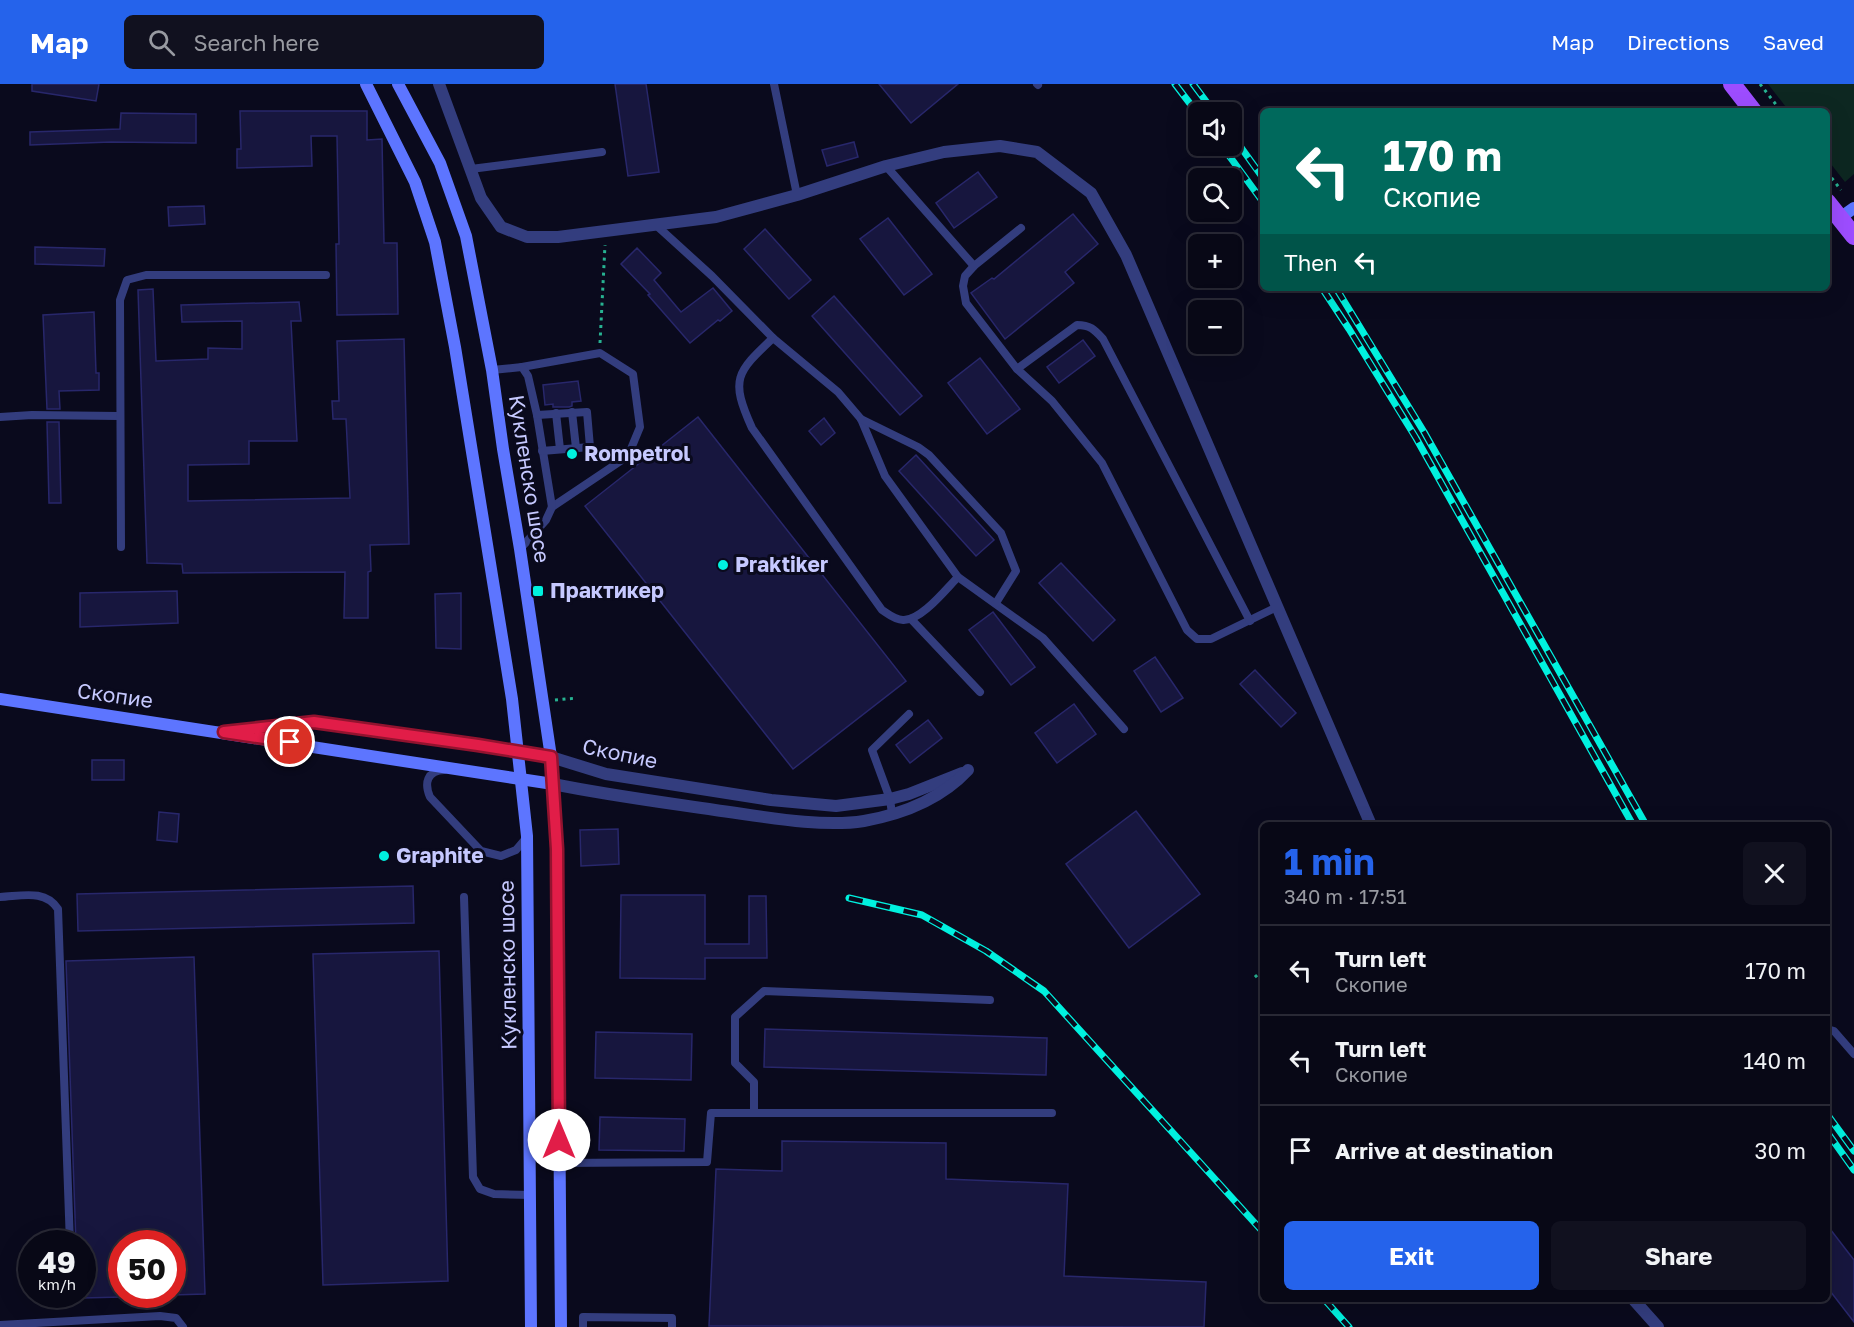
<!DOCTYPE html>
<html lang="en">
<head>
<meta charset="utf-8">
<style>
  :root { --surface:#080816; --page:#11111f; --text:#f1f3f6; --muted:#989aa1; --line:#292935; --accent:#2563eb }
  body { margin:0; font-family:"Golos Text",sans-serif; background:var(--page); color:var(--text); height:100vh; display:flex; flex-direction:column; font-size:22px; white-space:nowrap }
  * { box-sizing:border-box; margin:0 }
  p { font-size:20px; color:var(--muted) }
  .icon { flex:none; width:33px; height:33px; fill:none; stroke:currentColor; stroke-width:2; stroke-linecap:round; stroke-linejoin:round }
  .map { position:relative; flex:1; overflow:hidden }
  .side { position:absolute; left:1260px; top:738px; width:570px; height:480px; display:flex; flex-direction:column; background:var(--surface); border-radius:9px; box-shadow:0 6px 24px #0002,0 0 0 2px var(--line) }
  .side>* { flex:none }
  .top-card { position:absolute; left:1260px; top:24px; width:570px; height:183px; border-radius:9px; box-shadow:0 6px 24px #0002,0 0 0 2px var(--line); background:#00695c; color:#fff; overflow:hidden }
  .fabs { position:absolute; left:1188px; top:18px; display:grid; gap:12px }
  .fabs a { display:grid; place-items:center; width:54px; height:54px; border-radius:9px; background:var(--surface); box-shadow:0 6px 24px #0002,0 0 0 2px var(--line); font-size:30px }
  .speed { position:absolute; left:18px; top:1146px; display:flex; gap:12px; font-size:30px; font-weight:700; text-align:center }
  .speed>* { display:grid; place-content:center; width:78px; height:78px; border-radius:50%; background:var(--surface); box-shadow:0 6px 24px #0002,0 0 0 2px var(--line); line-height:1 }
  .speed small { font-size:15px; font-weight:400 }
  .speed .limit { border:9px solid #d22; background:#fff; color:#111 }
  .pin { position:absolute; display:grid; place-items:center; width:51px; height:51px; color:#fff; margin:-26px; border:3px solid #fff; border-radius:50%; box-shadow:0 2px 6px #0007 }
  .me { position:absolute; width:66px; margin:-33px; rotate:0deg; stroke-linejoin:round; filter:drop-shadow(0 0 4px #0008) }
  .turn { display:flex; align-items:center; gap:21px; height:126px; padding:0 24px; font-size:27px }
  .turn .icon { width:78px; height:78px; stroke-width:2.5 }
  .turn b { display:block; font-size:42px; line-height:51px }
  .then { display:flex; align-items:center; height:57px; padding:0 24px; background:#0003; gap:12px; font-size:22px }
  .round { display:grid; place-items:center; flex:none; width:63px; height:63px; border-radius:9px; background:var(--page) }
  .summary { display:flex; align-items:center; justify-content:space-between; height:102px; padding:0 24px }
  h1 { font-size:36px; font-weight:700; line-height:45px; color:var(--accent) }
  .action { display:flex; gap:12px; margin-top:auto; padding:12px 24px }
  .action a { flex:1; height:69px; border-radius:9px; background:var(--accent); color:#fff; font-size:24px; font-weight:700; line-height:69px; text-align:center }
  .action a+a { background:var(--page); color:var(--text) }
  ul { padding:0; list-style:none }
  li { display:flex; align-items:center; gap:18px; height:90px; padding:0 24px; border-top:2px solid var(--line) }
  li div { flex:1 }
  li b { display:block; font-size:22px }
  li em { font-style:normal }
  header { display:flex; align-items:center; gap:36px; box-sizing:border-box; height:84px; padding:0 30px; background:var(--accent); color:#fff }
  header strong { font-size:28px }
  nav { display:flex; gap:33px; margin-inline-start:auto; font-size:21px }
  .search { width:420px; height:54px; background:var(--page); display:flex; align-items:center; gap:15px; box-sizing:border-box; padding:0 21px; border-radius:9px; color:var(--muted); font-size:22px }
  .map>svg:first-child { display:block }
  .green { fill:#0d2721 }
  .building { fill:#17163e; stroke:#28276b; stroke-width:1.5 }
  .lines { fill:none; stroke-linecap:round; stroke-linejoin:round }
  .path { stroke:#27b291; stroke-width:3; stroke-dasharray:3 4.5; stroke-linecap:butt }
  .lane { stroke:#333d7e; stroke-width:8 }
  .street { stroke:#333d7e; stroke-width:12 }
  .secondary { stroke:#5d75ff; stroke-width:12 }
  .primary { stroke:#9d4dff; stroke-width:18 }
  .rail-casing { stroke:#00f1df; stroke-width:7 }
  .rail { stroke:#0a0a1d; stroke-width:4.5; stroke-dasharray:14; stroke-linecap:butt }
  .route-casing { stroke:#92132f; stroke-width:15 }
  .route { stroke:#e11d48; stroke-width:10 }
  .poi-dot { fill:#00f1df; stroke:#0a0a1d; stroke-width:2 }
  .labels { text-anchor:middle; stroke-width:6; stroke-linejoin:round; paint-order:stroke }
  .poi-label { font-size:21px; font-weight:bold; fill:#c6c9ff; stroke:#0a0a1d; text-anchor:start }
  .street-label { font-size:21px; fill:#c6c9ff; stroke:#0a0a1d }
</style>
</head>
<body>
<header>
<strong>Map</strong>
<div class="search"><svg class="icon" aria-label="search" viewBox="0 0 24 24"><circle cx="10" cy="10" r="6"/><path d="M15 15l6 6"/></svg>Search here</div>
<nav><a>Map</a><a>Directions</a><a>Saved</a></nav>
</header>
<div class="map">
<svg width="1854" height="1243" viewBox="0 0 1854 1243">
  <rect width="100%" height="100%" fill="#0a0a1d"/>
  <!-- green -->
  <path class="green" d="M1768,0H1854V90L1845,98L1827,75V27H1789Z"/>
  <!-- building -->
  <g class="building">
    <path d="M32,0H99L96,17L32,7Z"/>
    <path d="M615,0H646L659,88L628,92Z"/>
    <path d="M879,0H958L911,39Z"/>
    <path d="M240,27H367V56L382,55L384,159H397L398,230L337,231L336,160H339L337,52H311L312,82L237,84V65H241Z"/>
    <path d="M121,29L196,30V59L111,58L30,61V48L120,45Z"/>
    <path d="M854,58L858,73L827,82L822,66Z"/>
    <path d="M978,88L997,113L954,144L936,119Z"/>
    <path d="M204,122L205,140L169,142L168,123Z"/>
    <path d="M1073,130L1098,160L1065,188L1074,199L1005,255L971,209L992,194L994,195Z"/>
    <path d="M888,134L932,190L904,211L860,155Z"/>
    <path d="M765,145L811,196L789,215L744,165Z"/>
    <path d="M35,163L105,165L104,182L35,180Z"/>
    <path d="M637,164L661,189L654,196L681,228L713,204L732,227L720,237L718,236L690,259L648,211L650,210L621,180Z"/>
    <path d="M153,205L156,277L208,275V264L242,265V237L182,238L181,221L299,218L301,237H291L297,357H249V380L188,381V417L350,414L346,335H333L332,317H339L337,257L404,255L409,460L370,461L371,487L368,488V534H344L345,488L183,489L182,480L147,479L138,206Z"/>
    <path d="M834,212L922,312L900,331L812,232Z"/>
    <path d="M94,228L96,289H99V306L59,307L60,325H47L43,231Z"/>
    <path d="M1083,256L1095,272L1059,299L1047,283Z"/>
    <path d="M980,274L1020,325L987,350L948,299Z"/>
    <path d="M578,297L581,317L572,318V322L569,323H553V320L545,321L543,301Z"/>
    <path d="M698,333L906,597L793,685L585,422Z"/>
    <path d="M824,334L835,349L821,361L809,347Z"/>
    <path d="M47,338H59L61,419H49Z"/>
    <path d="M916,371L994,456L976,472L899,387Z"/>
    <path d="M1061,479L1115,536L1093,557L1039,499Z"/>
    <path d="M177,507L178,539L80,543V509Z"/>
    <path d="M461,509V565L436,564L435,510Z"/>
    <path d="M993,528L1035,583L1011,601L969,546Z"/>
    <path d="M1155,573L1183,614L1161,628L1134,587Z"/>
    <path d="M1255,586L1296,629L1281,643L1240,600Z"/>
    <path d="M1074,620L1096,650L1057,679L1035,649Z"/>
    <path d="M928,636L942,654L910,679L896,661Z"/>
    <rect x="92" y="676" width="32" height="20"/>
    <path d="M1136,727L1200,810L1129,864L1066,780Z"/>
    <path d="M159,728L179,730L177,758L157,756Z"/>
    <path d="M618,745L619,780L581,782L580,746Z"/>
    <path d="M413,802L414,839L78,847L77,810Z"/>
    <path d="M621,811H705V860H749V812H766L767,874H705V895L620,894Z"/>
    <path d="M439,867L448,1197L323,1201L313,870Z"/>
    <path d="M194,873L205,1210L172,1211V1160H122V1213L82,1214V1160H76L66,877Z"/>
    <path d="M765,945L1047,954L1046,991L764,983Z"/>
    <path d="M596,948L692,950L691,996L595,994Z"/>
    <path d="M600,1033L685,1035L684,1067L599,1066Z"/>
    <path d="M782,1057L946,1059V1095L1068,1100L1064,1192L1206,1198L1204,1243L709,1242L716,1085L782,1087Z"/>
    <path d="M1827,1141L1854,1176V1238L1827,1203Z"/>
  </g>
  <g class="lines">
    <!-- path -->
    <g class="path">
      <path d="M1760,0L1781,27"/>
      <path d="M1827,88L1841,106"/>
      <path d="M600,259L605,161"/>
      <path d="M555,616L577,614"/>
      <path d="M1255,891L1263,900"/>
    </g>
    <!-- lane -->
    <g class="lane">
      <path d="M774,0L797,111"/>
      <path d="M1037,0L1038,1"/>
      <path d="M886,82L974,182"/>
      <path d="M471,85L602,68"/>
      <path d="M657,142L712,192L773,254L838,308L861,335L885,392L958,493L1043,554L1124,645"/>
      <path d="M1021,144L974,182L965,192L963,202L966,219L1017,285L1052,317L1102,379L1187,546L1197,555H1211L1277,523"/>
      <path d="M773,254C736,289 730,295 752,344L882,526C888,530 895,536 903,536C921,537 946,505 958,493"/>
      <path d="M522,283L600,269L633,290L640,343L628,372L552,423"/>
      <path d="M1017,285L1077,241C1090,241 1094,245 1103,255L1250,537"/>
      <path d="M492,286L522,283L528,292L537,331L552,423L546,436L520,465"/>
      <path d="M572,328L576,364"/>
      <path d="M556,329L560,365"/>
      <path d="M537,331L587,328L590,363L542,367"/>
      <path d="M0,333L32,331L119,332"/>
      <path d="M861,335L918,363L929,371L1001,449L1016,487L996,519"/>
      <path d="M121,463L120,216L127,196L146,191H326"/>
      <path d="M911,535L980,608"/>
      <path d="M444,686C427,687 424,699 430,713L481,767L501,772L516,766L527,753"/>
      <path d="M892,730L890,715L872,666L909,630"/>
      <path d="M0,813C22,812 45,805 58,825L70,1160"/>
      <path d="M464,813L473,1093L480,1105L494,1110L531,1111"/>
      <path d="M1827,945L1834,947L1854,970"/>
      <path d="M754,1029V998L735,979V933L764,907L990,916"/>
      <path d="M559,1079L707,1078L711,1029H1052"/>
      <path d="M0,1241L160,1232L176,1234L183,1243"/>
      <path d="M583,1243V1233L672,1234V1243"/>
    </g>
    <!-- street -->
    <g class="street">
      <path d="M439,0L481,114L501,143L527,153H558L716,133L797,111L886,82L944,68L1000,62L1037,68L1091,109L1126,171L1371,741"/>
      <path d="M551,673L606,690L771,716L836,722L890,715L909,710L962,689"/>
      <path d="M553,700C607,711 661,718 715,726C760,732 820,744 864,737C903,730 941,715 968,686"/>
      <path d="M1633,1215L1658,1243"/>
    </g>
    <!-- secondary -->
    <g class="secondary">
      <path d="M366,0L415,98L435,158L455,263L512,615L527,752L531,1243"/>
      <path d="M398,0L440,79L466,152L492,286L503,365L520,465L551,673L557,765L561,1243"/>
      <path d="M1840,134L1854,124"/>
      <path d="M0,615L553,700"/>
      <path d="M241,646L314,638L478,661L551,673"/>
    </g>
    <!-- primary -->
    <g class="primary">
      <path d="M1732,0L1753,27"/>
      <path d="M1827,118L1854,152"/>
    </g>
    <!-- rail casing -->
    <g class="rail-casing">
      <g id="rail">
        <path d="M1175,0L1198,30"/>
        <path d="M1193,0L1214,28"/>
        <path d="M1232,51L1263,94"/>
        <path d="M1222,62L1263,118"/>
        <path d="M1322,204L1349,245L1416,354L1633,741"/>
        <path d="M1336,204L1424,348L1646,741"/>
        <path d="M849,814L922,831L986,867L1044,907L1263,1148"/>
        <path d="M1827,1030L1854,1067"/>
        <path d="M1827,1048L1854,1086"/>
        <path d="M1324,1215L1349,1243"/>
      </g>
    </g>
    <!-- rail -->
    <use href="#rail" class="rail"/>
  </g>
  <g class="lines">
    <!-- route casing -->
    <g class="route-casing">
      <path id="route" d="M290,658L224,648L314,638L478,661L551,673L557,765L559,1056"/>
    </g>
    <!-- route -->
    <use href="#route" class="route"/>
  </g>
  <!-- markers -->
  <g class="poi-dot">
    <circle cx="572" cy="370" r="6"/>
    <circle cx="723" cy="481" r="6"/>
    <rect x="532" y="501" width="12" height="12" rx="3"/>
    <circle cx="384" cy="772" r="6"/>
  </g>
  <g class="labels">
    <!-- poi labels -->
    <g class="poi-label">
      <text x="584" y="377">Rompetrol</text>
      <text x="735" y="488">Praktiker</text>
      <text x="550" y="514">Практикер</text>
      <text x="396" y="779">Graphite</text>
    </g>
    <!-- street labels -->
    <g class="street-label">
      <text transform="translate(529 395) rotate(81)" y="7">Кукленско шосе</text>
      <text transform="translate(115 612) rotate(8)" y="7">Скопие</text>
      <text transform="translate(620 670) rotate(12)" y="7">Скопие</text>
      <text transform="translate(508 881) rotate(-91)" y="7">Кукленско шосе</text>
    </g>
  </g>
</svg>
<div class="fabs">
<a><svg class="icon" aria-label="sound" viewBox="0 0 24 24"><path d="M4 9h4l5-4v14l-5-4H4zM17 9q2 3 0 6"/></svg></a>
<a><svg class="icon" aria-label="search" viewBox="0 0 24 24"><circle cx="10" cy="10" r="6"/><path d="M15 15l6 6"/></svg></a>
<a>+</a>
<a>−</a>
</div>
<div class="speed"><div>49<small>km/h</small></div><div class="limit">50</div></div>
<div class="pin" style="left:290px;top:658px;background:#d93025"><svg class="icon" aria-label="arrive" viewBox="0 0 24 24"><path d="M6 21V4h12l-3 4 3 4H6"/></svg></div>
<svg class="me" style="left:559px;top:1056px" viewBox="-20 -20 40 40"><circle r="19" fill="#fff"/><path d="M0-13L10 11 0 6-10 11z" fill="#e11d48"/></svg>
<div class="top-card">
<div class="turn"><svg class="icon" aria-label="left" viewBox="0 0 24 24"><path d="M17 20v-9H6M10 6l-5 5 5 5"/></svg><div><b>170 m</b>Скопие</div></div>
<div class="then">Then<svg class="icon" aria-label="left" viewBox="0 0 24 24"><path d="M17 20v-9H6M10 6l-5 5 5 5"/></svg></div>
</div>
<section class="side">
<div class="summary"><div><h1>1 min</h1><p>340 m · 17:51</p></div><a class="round"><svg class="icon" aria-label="close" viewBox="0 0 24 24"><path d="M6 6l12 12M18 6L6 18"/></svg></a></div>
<ul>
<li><svg class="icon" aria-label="left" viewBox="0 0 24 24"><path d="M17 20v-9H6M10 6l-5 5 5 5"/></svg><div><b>Turn left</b><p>Скопие</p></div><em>170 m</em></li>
<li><svg class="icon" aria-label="left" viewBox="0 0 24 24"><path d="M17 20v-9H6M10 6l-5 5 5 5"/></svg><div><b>Turn left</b><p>Скопие</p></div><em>140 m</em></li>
<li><svg class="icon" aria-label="arrive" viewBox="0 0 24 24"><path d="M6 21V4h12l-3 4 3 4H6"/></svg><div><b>Arrive at destination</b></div><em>30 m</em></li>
</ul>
<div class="action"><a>Exit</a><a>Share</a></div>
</section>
</div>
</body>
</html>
